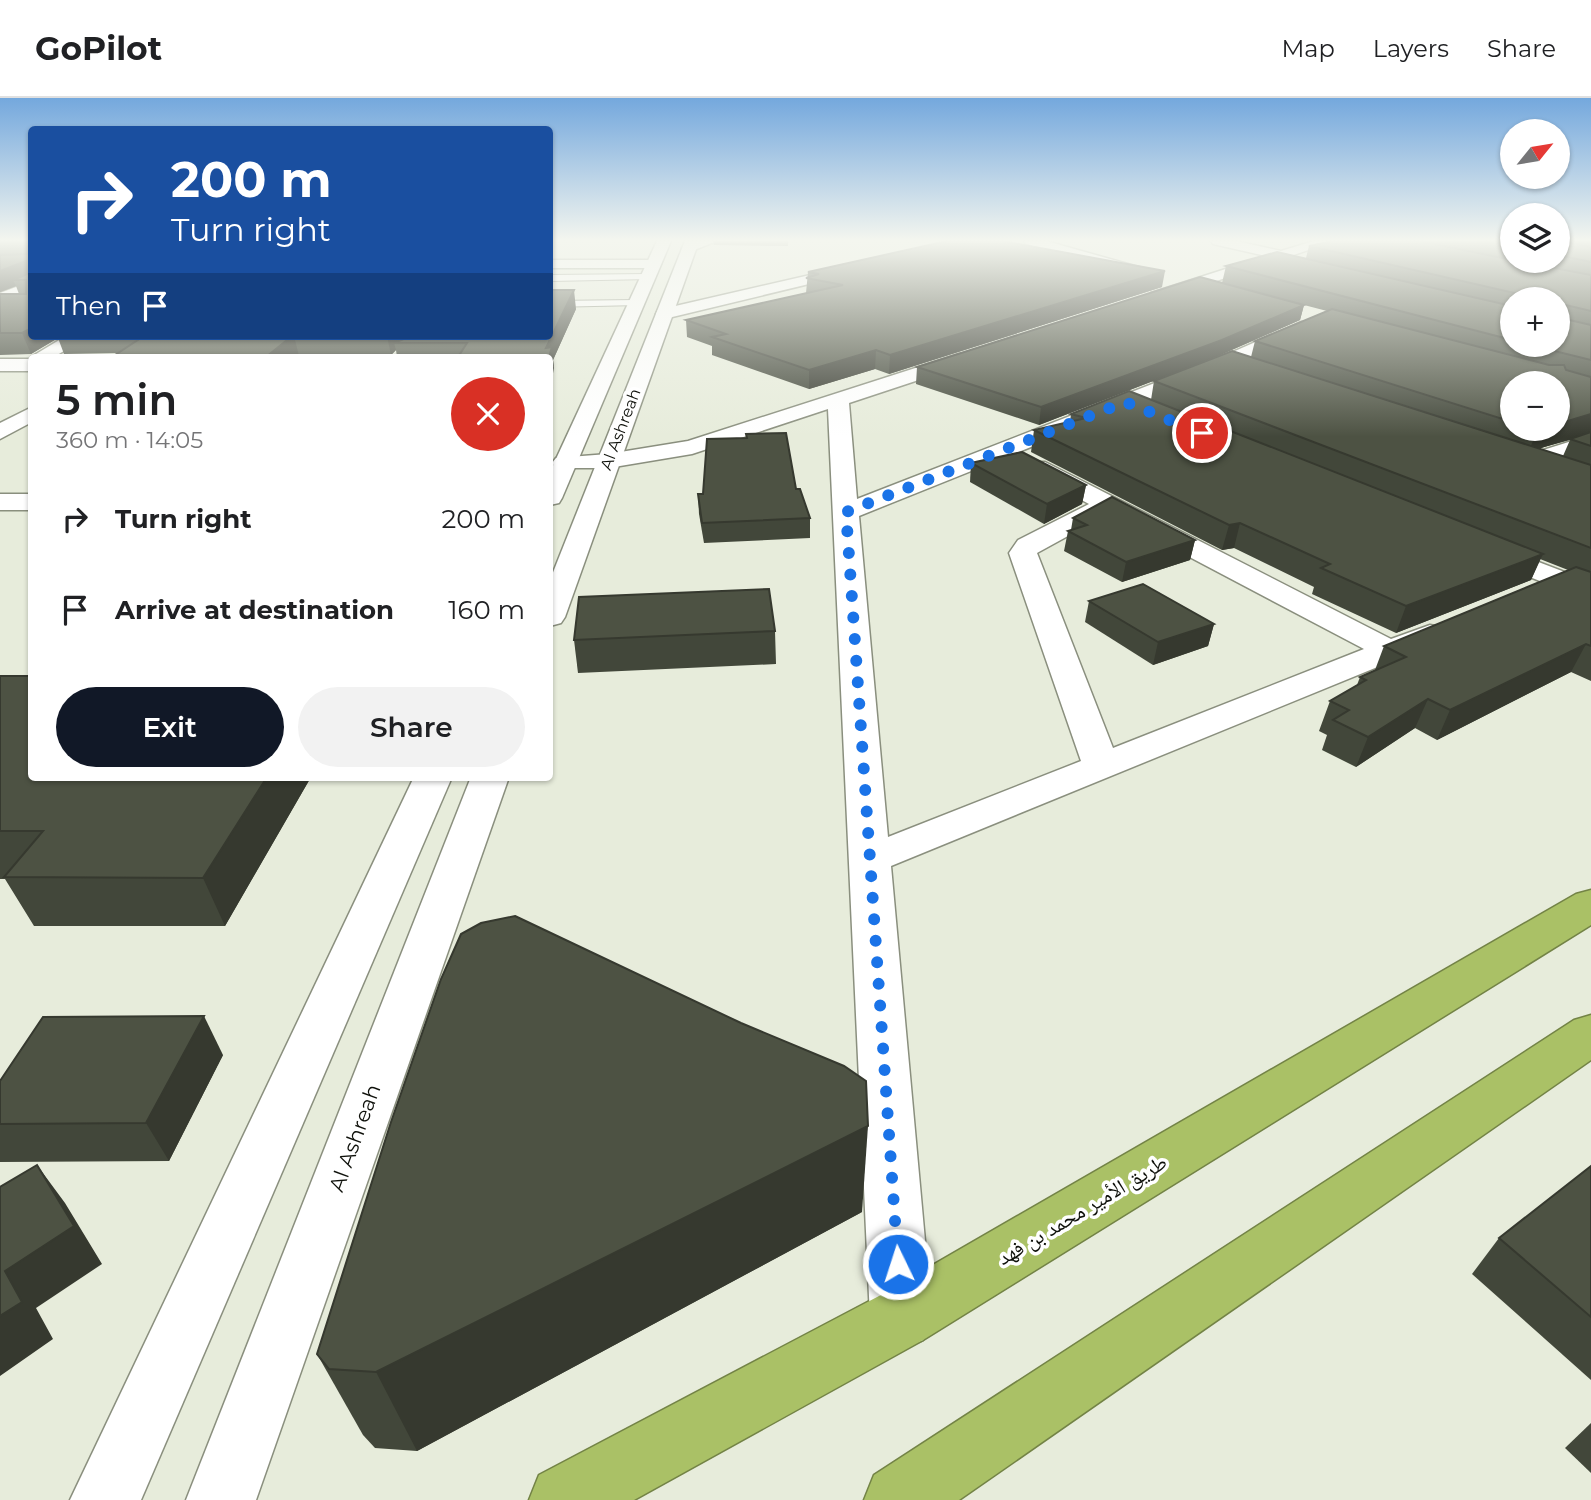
<!DOCTYPE html>
<html lang="en">
<head>
<meta charset="utf-8">
<style>
  :root { --surface:#fff; --page:#f2f2f2; --text:#202124; --muted:#757577; --line:#e0e0e0; --accent:#111827 }
  body { margin:0; font-family:Montserrat,"Noto Naskh Arabic",sans-serif; background:var(--page); color:var(--text); height:100vh; display:flex; flex-direction:column; font-size:26px; white-space:nowrap }
  * { box-sizing:border-box; margin:0 }
  p { font-size:23px; color:var(--muted) }
  .icon { flex:none; width:38px; height:38px; fill:none; stroke:currentColor; stroke-width:2; stroke-linecap:round; stroke-linejoin:round }
  .map { position:relative; flex:1; overflow:hidden }
  .side { position:absolute; left:28px; top:256px; width:525px; height:427px; display:flex; flex-direction:column; background:var(--surface); border-radius:7px; box-shadow:0 2px 5px #0004 }
  .side>* { flex:none }
  .top-card { position:absolute; left:28px; top:28px; width:525px; height:214px; border-radius:7px; box-shadow:0 2px 5px #0004; background:#1a4fa0; color:#fff; overflow:hidden }
  .needle { width:46px; rotate:60deg }
  .tools { position:absolute; left:1500px; top:21px; display:grid; gap:14px }
  .tools a { display:grid; place-items:center; width:70px; height:70px; border-radius:50%; background:var(--surface); box-shadow:0 2px 5px #0004; font-size:35px }
  .pin { position:absolute; display:grid; place-items:center; width:60px; height:60px; color:#fff; margin:-30px; border:4px solid #fff; border-radius:50%; box-shadow:0 2px 7px #0007 }
  .me { position:absolute; width:77px; margin:-38px; rotate:356deg; stroke-linejoin:round; filter:drop-shadow(0 0 5px #0008) }
  .turn { display:flex; align-items:center; gap:24px; height:147px; padding:0 28px; font-size:32px }
  .turn .icon { width:91px; height:91px; stroke-width:2.5 }
  .turn b { display:block; font-size:49px; line-height:60px }
  .then { display:flex; align-items:center; height:66px; padding:0 28px; background:#0003; gap:14px; font-size:26px }
  .round { display:grid; place-items:center; flex:none; width:74px; height:74px; border-radius:37px; background:var(--page) }
  .overview { display:flex; align-items:center; justify-content:space-between; height:119px; padding:0 28px }
  h1 { font-size:42px; font-weight:600; line-height:52px }
  .button { display:flex; gap:14px; margin-top:auto; padding:14px 28px }
  .button a { flex:1; height:80px; border-radius:42px; background:var(--accent); color:#fff; font-size:28px; font-weight:600; line-height:80px; text-align:center }
  .button a+a { background:var(--page); color:var(--text) }
  ul { padding:0; list-style:none }
  li { display:flex; align-items:center; gap:21px; height:91px; padding:0 28px }
  li div { flex:1 }
  li b { display:block; font-size:26px }
  li em { font-style:normal }
  header { display:flex; align-items:center; gap:42px; box-sizing:border-box; height:98px; padding:0 35px; background:var(--surface); border-bottom:2px solid var(--line) }
  header strong { font-size:33px }
  nav { display:flex; gap:38px; margin-inline-start:auto; font-size:24px }
  .map>svg:first-child { display:block }
  .lines { fill:none; stroke-linecap:round; stroke-linejoin:round }
  .service-casing { stroke:#8a8f7e; stroke-width:2 }
  .minor-casing { stroke:#8a8f7e; stroke-width:3 }
  .tertiary-casing { stroke:#8a8f7e; stroke-width:3 }
  .motorway-casing { stroke:#738346; stroke-width:3 }
  .service { fill:#fff; fill-rule:evenodd }
  .minor { fill:#fff; fill-rule:evenodd }
  .tertiary { fill:#fff; fill-rule:evenodd }
  .motorway { fill:#aac166; fill-rule:evenodd }
  .wall { fill:#42473a; fill-rule:evenodd }
  .shaded-wall { fill:#36392f }
  .building { fill:#4d5243; stroke:#36392f; stroke-width:2 }
  .route { stroke:#1a73e8; stroke-width:12; stroke-dasharray:0 21.6 }
  .labels { text-anchor:middle; stroke-width:7; stroke-linejoin:round; paint-order:stroke }
  .far-street-label { font-size:16px; fill:#0e100a; stroke:#fff }
  .near-street-label { font-size:21px; fill:#0e100a; stroke:#fff }
</style>
</head>
<body>
<header>
<strong>GoPilot</strong>
<nav><a>Map</a><a>Layers</a><a>Share</a></nav>
</header>
<div class="map">
<svg width="1591" height="1402" viewBox="0 0 1591 1402">
  <rect width="100%" height="100%" fill="#e7ecdb"/>
  <g class="lines">
    <!-- service casing -->
    <g class="service-casing">
      <g id="service">
        <path d="M648,176L652,179L651,181L550,183V177Z"/>
        <path d="M636,202L639,203V207L550,209V203Z"/>
      </g>
    </g>
    <!-- minor casing -->
    <g class="minor-casing">
      <g id="minor">
        <path d="M697,143H717L689,154L682,150Z"/>
        <path d="M1024,143H1046L1142,170L1144,173L1137,177L1132,176L1026,146Z"/>
        <path d="M1211,143H1236L1281,153L1314,143H1335L1163,201H1151L1149,198L1151,195L1266,158L1213,146Z"/>
        <path d="M550,162H654L661,166L654,170H550Z"/>
        <path d="M858,166L865,170L863,173L664,221L656,216L658,212Z"/>
        <path d="M1301,224L1307,225L1310,229L1307,233L1233,268L859,418L888,739L1081,663L1009,455L1018,442L1089,406L1029,374L1025,369L1029,364H1045L1391,541L1430,527L1441,529L1446,536L1441,543L891,768L932,1220L923,1242L901,1251L879,1242L870,1220L828,311L692,356L608,370H556L552,365L556,360L608,356L688,343L959,256H973L975,260L973,264L849,305L857,401L1219,260ZM1108,416L1364,551L1113,650L1037,455Z"/>
        <path d="M66,238H88L54,259H31Z"/>
        <rect x="0" y="261" width="32" height="12"/>
        <path d="M32,309V324L0,341V325Z"/>
        <path d="M1591,337V351L1529,371L1521,369L1517,364L1521,359Z"/>
        <rect x="0" y="396" width="32" height="16"/>
        <path d="M1486,444L1591,484V503L1476,458L1472,452L1476,446Z"/>
      </g>
    </g>
    <!-- tertiary casing -->
    <g class="tertiary-casing">
      <g id="tertiary">
        <path d="M657,143H671L562,400L559,405L550,407V374Z"/>
        <path d="M685,143H699L565,519L561,525L550,528V482Z"/>
        <path d="M32,183V193L0,206V195Z"/>
        <path d="M414,679H452L141,1402H70Z"/>
        <path d="M471,679H509L256,1402H186Z"/>
      </g>
    </g>
    <!-- motorway casing -->
    <g class="motorway-casing">
      <g id="motorway">
        <path d="M1591,792V827L923,1242L634,1402H529L539,1377L879,1198L1576,796Z"/>
        <path d="M1591,917V962L959,1402H864L874,1377L1574,922Z"/>
      </g>
    </g>
    <!-- service -->
    <use href="#service" class="service"/>
    <!-- minor -->
    <use href="#minor" class="minor"/>
    <!-- tertiary -->
    <use href="#tertiary" class="tertiary"/>
    <!-- motorway -->
    <use href="#motorway" class="motorway"/>
  </g>
  <!-- wall -->
  <g class="wall">
    <path d="M0,143H32V238H409L408,239L576,211L553,262L554,270L550,259H397L396,252L391,257L298,259H112L118,255L64,256L58,240L31,256L0,257V196H19L16,188L0,194Z"/>
    <path d="M713,143H788V148L714,147Z"/>
    <path d="M1333,143H1512V163H1558V143H1591V583L1571,574L1437,642L1415,630L1356,669L1322,652L1327,637L1319,633L1330,603L1357,587L1360,579L1375,572L1384,548L1568,472L1540,461L1531,482L1396,535L1312,496L1314,489L1234,450L1222,452L1031,354L1034,332L1070,324L1071,316L1151,302L1154,283L1251,259L1255,243L1327,213L1304,207L1300,222L1218,258L1039,327L916,286L917,269L1222,185L1226,168L1306,160L1309,148ZM1512,201H1558V247H1512ZM1512,285L1558,331H1512ZM1570,342L1563,358L1539,351L1544,349Z"/>
    <path d="M808,174L1162,189L889,276L875,271L809,291L712,257V248L687,239L686,222L806,195Z"/>
    <path d="M971,365L1086,387L1082,406L1044,426L970,384Z"/>
    <path d="M796,391L810,420V440L704,445L699,416L698,396Z"/>
    <path d="M1073,420L1195,442L1190,462L1122,484L1064,453L1068,433L1071,432Z"/>
    <path d="M1089,503L1214,526L1208,548L1153,567L1085,524Z"/>
    <path d="M775,533L776,566L578,575L574,542Z"/>
    <path d="M0,578L311,679L225,828H34L5,781H0Z"/>
    <path d="M223,957L169,1063L0,1064V983Z"/>
    <path d="M1591,1068V1282L1472,1176L1499,1140Z"/>
    <path d="M862,1114L417,1353L375,1350L363,1337L317,1256Z"/>
    <path d="M1591,1325V1375L1565,1350Z"/>
  </g>
  <!-- shaded-wall -->
  <g class="shaded-wall">
    <path d="M26,163V182H13L16,188L0,194V173Z"/>
    <path d="M1165,173L1162,189L889,276L890,257Z"/>
    <path d="M574,192L576,211L553,262L554,270L550,291V259H547L546,250Z"/>
    <path d="M1304,207L1300,222L1218,258L1039,327L1041,309Z"/>
    <path d="M32,230V238H57L58,240L31,256L22,235Z"/>
    <path d="M292,238H294L299,258L298,259H266Z"/>
    <path d="M387,238H409L403,245H394L396,252L391,257Z"/>
    <path d="M876,252L875,271L809,291V272Z"/>
    <path d="M1591,316V335L1528,354L1538,332L1558,331V326Z"/>
    <path d="M1086,387L1082,406L1044,426L1047,406Z"/>
    <path d="M1240,425L1234,450L1222,452L1229,427Z"/>
    <path d="M1195,442L1190,462L1122,484L1126,464Z"/>
    <path d="M1543,456L1531,482L1396,535L1406,508Z"/>
    <path d="M1214,526L1208,548L1153,567L1158,544Z"/>
    <path d="M1586,546L1571,574L1437,642L1450,612Z"/>
    <path d="M1428,601L1415,630L1356,669L1368,639Z"/>
    <path d="M267,679H311L225,828L203,780Z"/>
    <path d="M204,918L223,957L169,1063L146,1025Z"/>
    <path d="M868,1028L862,1114L417,1353L376,1274Z"/>
    <path d="M37,1067L65,1105L102,1166L36,1210L53,1241L0,1278V1218L5,1173Z"/>
  </g>
  <!-- building -->
  <g class="building">
    <path d="M0,143H32V230L22,235H0V196H26V182H13L27,176L26,163L0,173V157L27,156L28,147L25,144H0Z"/>
    <path d="M947,143H1002L1165,173L890,257L876,252L809,272L712,239L726,236L686,222L843,187L806,180L819,176L808,174Z"/>
    <path d="M1333,143H1420L1512,162V163H1518L1591,177V213L1566,207L1563,209L1565,221L1591,227V262L1530,247H1558V201H1520L1519,196L1309,148Z"/>
    <path d="M1486,143H1512V148Z"/>
    <path d="M1558,143H1563L1591,149V164L1558,157Z"/>
    <path d="M1277,154L1512,208V242L1226,168Z"/>
    <path d="M1200,179L1304,207L1222,242L1041,309L917,269Z"/>
    <path d="M550,192H574L546,250L552,249L549,259H458L467,245H394L411,238H550Z"/>
    <path d="M1332,211L1549,267H1564L1566,272L1591,279V316L1558,326V285H1512V324L1255,243Z"/>
    <path d="M144,238H292L266,259H112Z"/>
    <path d="M1232,253L1591,367V450L1154,283Z"/>
    <path d="M1129,293L1543,456L1406,508L1321,470L1330,466L1240,425L1229,427L1034,332L1086,320L1071,316Z"/>
    <path d="M1591,334V348L1570,341Z"/>
    <path d="M786,335L796,391H800L810,420L702,425L698,396H703L707,341L747,340L746,336Z"/>
    <path d="M1022,354L1086,387L1047,406L971,365Z"/>
    <path d="M1112,399L1195,442L1126,464L1068,433L1087,427L1073,420Z"/>
    <path d="M1576,469L1591,474V548L1586,546L1450,612L1428,601L1368,639L1333,622L1349,612L1330,603L1366,582L1360,579L1406,559L1384,548Z"/>
    <path d="M1143,486L1214,526L1158,544L1089,503Z"/>
    <path d="M769,491L775,533L574,542L579,499Z"/>
    <path d="M0,578H32V679H267L203,780L4,779L43,733H0Z"/>
    <path d="M515,818L741,925L844,968L866,983L868,1028L376,1274L329,1271L317,1256L391,1024L441,881L461,836L481,825Z"/>
    <path d="M204,918L146,1025L0,1026V983L43,919Z"/>
    <path d="M37,1067L74,1128L5,1173L22,1204L0,1218V1089Z"/>
    <path d="M1591,1068V1219L1499,1140Z"/>
  </g>
  <!-- sky -->
  <linearGradient id="sky" x2="0" y2="1"><stop stop-color="#74a8dd"/><stop offset="0.42" stop-color="#f4f6ef"/><stop offset="1" stop-color="#f4f6ef" stop-opacity="0"/></linearGradient>
  <rect width="1591" height="339" fill="url(#sky)"/>
  <g class="lines">
    <!-- route -->
    <path class="route" d="M898,1166L846,414L1125,304L1202,335"/>
  </g>
  <g class="labels">
    <!-- far-street labels -->
    <g class="far-street-label">
      <text transform="translate(620 331) rotate(-69)" y="6">Al Ashreah</text>
    </g>
    <!-- near-street labels -->
    <g class="near-street-label">
      <text transform="translate(355 1040) rotate(-70)" y="7">Al Ashreah</text>
      <text transform="translate(1082 1112) rotate(-31)" y="7">طريق الأمير محمد بن فهد</text>
    </g>
  </g>
</svg>
<div class="tools">
<a><svg class="needle" viewBox="-14 -14 28 28"><path d="M0-13l5 13h-10z" fill="#e53935"/><path d="M0 13l5-13h-10z" fill="#757577"/></svg></a>
<a><svg class="icon" aria-label="layers" viewBox="0 0 24 24"><path d="M12 4l9 5-9 5-9-5zM3 14l9 5 9-5"/></svg></a>
<a>+</a>
<a>−</a>
</div>
<div class="pin" style="left:1202px;top:335px;background:#d93025"><svg class="icon" aria-label="arrive" viewBox="0 0 24 24"><path d="M6 21V4h12l-3 4 3 4H6"/></svg></div>
<svg class="me" style="left:898px;top:1166px" viewBox="-20 -20 40 40"><circle r="17" fill="#1a73e8" stroke="#fff" stroke-width="3"/><path d="M0-11L8 9 0 5-8 9z" fill="#fff"/></svg>
<div class="top-card">
<div class="turn"><svg class="icon" aria-label="right" viewBox="0 0 24 24"><path d="M7 20v-9h11M14 6l5 5-5 5"/></svg><div><b>200 m</b>Turn right</div></div>
<div class="then">Then<svg class="icon" aria-label="arrive" viewBox="0 0 24 24"><path d="M6 21V4h12l-3 4 3 4H6"/></svg></div>
</div>
<section class="side">
<div class="overview"><div><h1>5 min</h1><p>360 m · 14:05</p></div><a class="round" style="background:#d93025;color:#fff"><svg class="icon" aria-label="close" viewBox="0 0 24 24"><path d="M6 6l12 12M18 6L6 18"/></svg></a></div>
<ul>
<li><svg class="icon" aria-label="right" viewBox="0 0 24 24"><path d="M7 20v-9h11M14 6l5 5-5 5"/></svg><div><b>Turn right</b></div><em>200 m</em></li>
<li><svg class="icon" aria-label="arrive" viewBox="0 0 24 24"><path d="M6 21V4h12l-3 4 3 4H6"/></svg><div><b>Arrive at destination</b></div><em>160 m</em></li>
</ul>
<div class="button"><a>Exit</a><a>Share</a></div>
</section>
</div>
</body>
</html>
